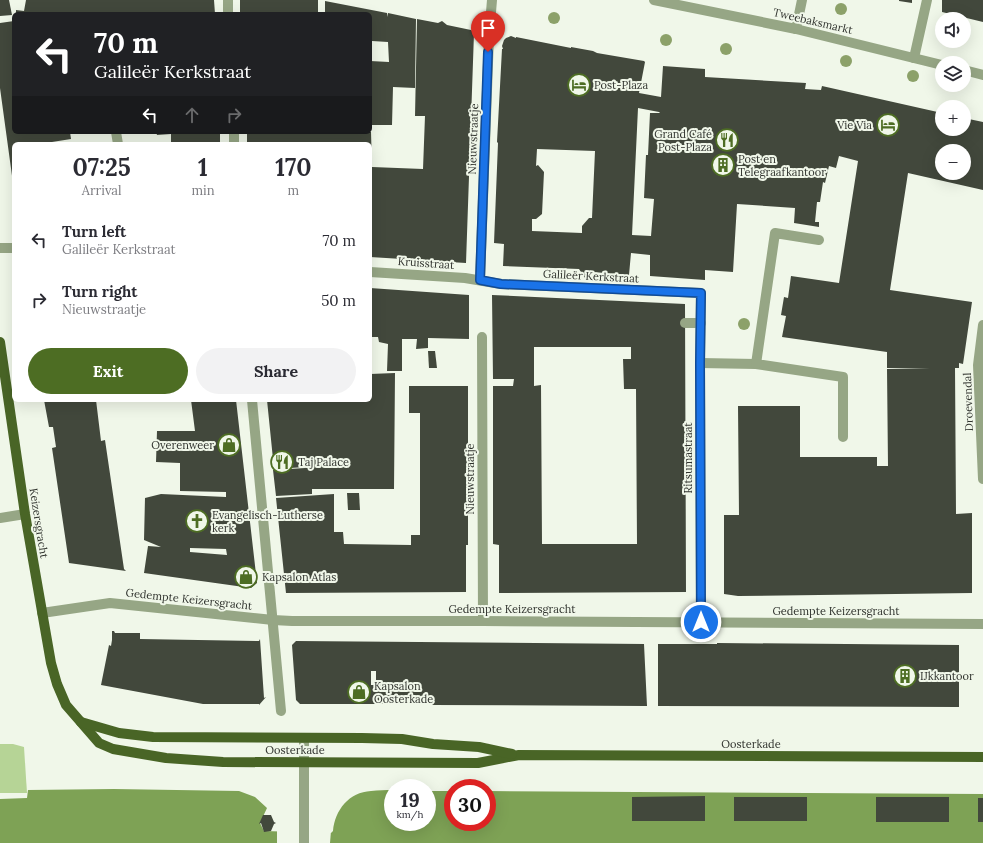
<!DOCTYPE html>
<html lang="en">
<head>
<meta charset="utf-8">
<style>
  :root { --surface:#fff; --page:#f2f2f3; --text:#2b2b33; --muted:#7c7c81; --accent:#4d6d23 }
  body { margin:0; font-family:Lora,serif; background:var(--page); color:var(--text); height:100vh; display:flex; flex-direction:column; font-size:15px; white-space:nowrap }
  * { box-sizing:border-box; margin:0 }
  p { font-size:13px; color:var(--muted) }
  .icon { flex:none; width:22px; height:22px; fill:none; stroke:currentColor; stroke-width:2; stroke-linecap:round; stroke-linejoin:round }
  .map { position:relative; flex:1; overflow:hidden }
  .sheet { position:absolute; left:12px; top:142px; width:360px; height:260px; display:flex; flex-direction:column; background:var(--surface); border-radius:6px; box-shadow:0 4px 16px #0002 }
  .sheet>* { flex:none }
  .top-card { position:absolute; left:12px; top:12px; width:360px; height:122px; border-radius:6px; box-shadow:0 4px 16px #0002; background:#202124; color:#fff; overflow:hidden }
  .buttons { position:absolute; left:935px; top:12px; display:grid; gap:8px }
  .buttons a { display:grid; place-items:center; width:36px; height:36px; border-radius:50%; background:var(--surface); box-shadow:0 4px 16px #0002; font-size:20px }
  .speed { position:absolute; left:384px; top:779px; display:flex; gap:8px; font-size:20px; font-weight:700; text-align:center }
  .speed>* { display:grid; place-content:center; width:52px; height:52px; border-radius:50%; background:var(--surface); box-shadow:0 4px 16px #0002; line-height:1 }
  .speed small { font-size:10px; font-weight:400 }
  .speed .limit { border:6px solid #d22; background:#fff; color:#111 }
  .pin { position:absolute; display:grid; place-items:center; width:34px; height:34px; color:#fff; margin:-41px -17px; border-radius:50% 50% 50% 0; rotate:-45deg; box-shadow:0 0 4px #0007 }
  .pin .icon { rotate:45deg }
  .me { position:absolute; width:44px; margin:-22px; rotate:0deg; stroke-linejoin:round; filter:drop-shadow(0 0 3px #0008) }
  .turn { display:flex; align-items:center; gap:14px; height:84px; padding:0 16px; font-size:18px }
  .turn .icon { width:52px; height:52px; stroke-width:2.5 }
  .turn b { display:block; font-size:28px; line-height:34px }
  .lanes { display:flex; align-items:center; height:38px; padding:0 16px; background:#0003; justify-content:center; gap:20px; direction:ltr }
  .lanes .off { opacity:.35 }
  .eta { display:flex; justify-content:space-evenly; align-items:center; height:68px; text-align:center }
  .eta b { font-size:24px; font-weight:800; line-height:28px }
  .cta { display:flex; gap:8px; margin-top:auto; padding:8px 16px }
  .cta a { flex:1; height:46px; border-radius:24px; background:var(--accent); color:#fff; font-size:16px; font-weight:800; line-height:46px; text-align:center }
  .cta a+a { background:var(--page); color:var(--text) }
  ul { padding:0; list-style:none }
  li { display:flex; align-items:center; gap:12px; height:60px; padding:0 16px }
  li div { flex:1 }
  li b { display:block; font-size:15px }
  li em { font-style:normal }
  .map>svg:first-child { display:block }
  .green { fill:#b6d496 }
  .water { fill:#7ea255 }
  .pier { fill:#f0f7e9 }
  .building { fill:#42483c; fill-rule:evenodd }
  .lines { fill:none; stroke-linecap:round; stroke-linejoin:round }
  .minor { stroke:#96a685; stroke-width:10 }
  .major { stroke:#496526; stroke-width:10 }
  .tree { fill:#8ca169 }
  .route-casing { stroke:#114b97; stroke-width:10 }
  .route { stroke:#1a73e8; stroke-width:7 }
  .labels { text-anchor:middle; stroke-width:4; stroke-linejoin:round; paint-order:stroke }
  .street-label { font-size:11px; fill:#30332e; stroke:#f0f7e9 }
  .poi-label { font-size:11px; fill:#30332e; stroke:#f0f7e9; text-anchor:start }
</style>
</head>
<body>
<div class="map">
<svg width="983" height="843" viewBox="0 0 983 843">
  <rect width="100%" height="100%" fill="#f0f7e9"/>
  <!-- green -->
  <path class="green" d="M0,744H13L24,747L27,793H0Z"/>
  <!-- water -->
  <path class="water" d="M114,789L239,791L255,797L267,808L260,823L264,831L331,833L333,831C335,810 349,792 371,791C378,790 386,790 393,790V822H427V791H453V822H487V791L983,794V843H0V799L27,798L28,790Z"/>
  <!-- pier -->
  <path class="pier" d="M277,830L331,831L330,843H277Z"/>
  <!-- building -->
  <g class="building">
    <path d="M0,0H9L12,15L0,16Z"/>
    <path d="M26,0H214L215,14H16V10L24,11Z"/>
    <rect x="240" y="0" width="78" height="14"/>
    <path d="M899,0H912V3L899,1Z"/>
    <path d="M942,0H983V22L942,12Z"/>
    <path d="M325,1L387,13L388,17V13L416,19L415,88L393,87L392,125H370V61L389,62L388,42L372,41L371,50H370V14H325Z"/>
    <path d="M417,19L438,23L442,21L447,25L471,30L474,33L466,263L370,257V144H247V132H371L372,167L423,169L425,116H415Z"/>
    <path d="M14,21V132H70L71,139L52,142L53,144H14L13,183L0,88V23Z"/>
    <path d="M511,36L516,38V37L571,48V47L593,51L597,53L644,61L645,62L639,93L661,97L663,66L705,69V77L806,83L805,89L821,90L822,86L942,113V129H964V118L983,122V190L908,173L890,290L972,302L963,364L959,363V368H955L956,514L972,513V593L738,596L724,594V515H739L738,406H800V457H877V466H888L887,369L930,368H887V352L782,337L786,316L781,315L784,297L788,298L791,276L839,283L858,161L839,156L836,168L829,166L825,183L823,182L820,202H817L815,222H819V227L794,223L795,208L737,204L733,272L705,270V280L650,276V255L631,253L629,275L593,272L585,278L579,269L503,266L504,244L494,243L498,143L497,142L502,49H503L502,46L504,40L506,38ZM638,108L659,112L660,113H650L648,155H646L644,198L654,199L651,236L632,235ZM537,149L595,151L592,218H589L582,226V233L532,231V219H536L542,214L544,172L538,165L536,166ZM942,151H964V173H942Z"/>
    <path d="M156,132H220V143L171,144V134L157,135Z"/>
    <path d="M370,288L469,295V339L428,338V348L416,349L417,339H402V371H387L388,344L379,342L378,337H370Z"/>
    <path d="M492,295L685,304L686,592L499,593V545L493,544V386H513L514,379H493ZM534,347H631V359H623L624,389H636L637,544H542L541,385L534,386Z"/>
    <path d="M428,351H435L437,368H429Z"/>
    <path d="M395,373L394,489H312V494L276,496L273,470L305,468L306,467L274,469L267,400H370V374Z"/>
    <path d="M409,386H468V545H466V592L286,593L276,498L334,494V532H343L344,544L411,545V535H420V413H409Z"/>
    <path d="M44,400H96L101,441L105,440L124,569L126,571L69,563L52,448L56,447L53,427H49Z"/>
    <path d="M191,400H236L257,583L251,588L144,573L148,546L161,547L144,540L145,498L161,494L226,497V492L180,491V463L156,462L157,431H195ZM190,548L226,549L227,555L190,552Z"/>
    <path d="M347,493H359L360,510H348Z"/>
    <path d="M112,631H114L115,633H140V639L259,641L260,639L264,698L266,697L259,705V704H203L101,685L109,645L111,646L112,640Z"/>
    <path d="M296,641L644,644L647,706L432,705V697H398V704H300L296,700L292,645ZM371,671H376V685H371Z"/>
    <path d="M717,643L959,645V707L658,706V644H717Z"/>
    <path d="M705,796V821H632V797Z"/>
    <rect x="734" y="797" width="73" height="24"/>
    <rect x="876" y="797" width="73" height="25"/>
    <rect x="978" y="798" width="5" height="24"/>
    <path d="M263,815H271L274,822L276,823L274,824L271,831L264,832L261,823L259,824Z"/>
  </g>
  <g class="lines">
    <!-- minor -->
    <g class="minor">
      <path d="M228,0V14"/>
      <path d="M654,0L796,29L942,65"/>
      <path d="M796,29L802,0"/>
      <path d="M914,58L927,0"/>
      <path d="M964,70L983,75"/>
      <path d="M116,132L118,144"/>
      <path d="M234,132V144"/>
      <path d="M0,248H14"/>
      <path d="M370,272L465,278L501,284L701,293L700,363L701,622"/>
      <path d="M480,280L489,36L492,0"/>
      <path d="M685,323H701"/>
      <path d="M983,325L978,365L983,479"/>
      <path d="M482,337L483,621"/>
      <path d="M700,363L756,364L843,377V437"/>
      <path d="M756,364L775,233L819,240"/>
      <path d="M252,400L281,711"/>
      <path d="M0,518L25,514"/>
      <path d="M42,613L110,603L273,620L292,621H483L983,624"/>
      <path d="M304,738V843"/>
    </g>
    <!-- major -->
    <g class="major">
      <path d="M0,342L25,514L51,663L57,684L66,705L99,743L113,749L166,758L223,762L478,763L519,755L983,757"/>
      <path d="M81,722L119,733L153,737L362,738L402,739L433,744L479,747L512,754"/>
    </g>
  </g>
  <!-- trees -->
  <g class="tree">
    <circle cx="841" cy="9" r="6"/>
    <circle cx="554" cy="18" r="6"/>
    <circle cx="666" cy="40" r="6"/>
    <circle cx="726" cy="49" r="6"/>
    <circle cx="846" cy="61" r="6"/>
    <circle cx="913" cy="76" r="6"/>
    <circle cx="744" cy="324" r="6"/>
  </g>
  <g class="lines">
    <!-- route casing -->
    <g class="route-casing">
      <path id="route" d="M488,52L480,280L501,284L701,293L700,363L701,622"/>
    </g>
    <!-- route -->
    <use href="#route" class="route"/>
  </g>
  <!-- icons -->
  <defs>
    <g id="hotel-ring" transform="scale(1.15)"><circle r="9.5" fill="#f0f7e9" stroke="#4d6d23" stroke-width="1.5"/><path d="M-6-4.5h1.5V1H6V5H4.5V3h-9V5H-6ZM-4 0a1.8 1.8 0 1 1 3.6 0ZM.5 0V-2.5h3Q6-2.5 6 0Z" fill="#4d6d23"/></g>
    <g id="restaurant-ring" transform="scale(1.15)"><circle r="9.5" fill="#f0f7e9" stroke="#4d6d23" stroke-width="1.5"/><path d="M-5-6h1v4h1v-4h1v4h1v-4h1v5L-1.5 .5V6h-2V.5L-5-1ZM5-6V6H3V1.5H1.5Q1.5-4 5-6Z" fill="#4d6d23"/></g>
    <g id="building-ring" transform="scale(1.15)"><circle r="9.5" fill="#f0f7e9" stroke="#4d6d23" stroke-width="1.5"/><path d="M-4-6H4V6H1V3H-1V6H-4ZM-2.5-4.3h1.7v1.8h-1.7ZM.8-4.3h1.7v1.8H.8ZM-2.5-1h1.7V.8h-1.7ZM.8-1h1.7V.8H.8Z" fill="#4d6d23"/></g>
    <g id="shop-ring" transform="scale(1.15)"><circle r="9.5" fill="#f0f7e9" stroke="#4d6d23" stroke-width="1.5"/><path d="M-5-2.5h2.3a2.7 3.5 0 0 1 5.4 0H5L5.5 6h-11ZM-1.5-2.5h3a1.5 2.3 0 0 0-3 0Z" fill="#4d6d23"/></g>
    <g id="church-ring" transform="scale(1.15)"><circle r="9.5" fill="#f0f7e9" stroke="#4d6d23" stroke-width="1.5"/><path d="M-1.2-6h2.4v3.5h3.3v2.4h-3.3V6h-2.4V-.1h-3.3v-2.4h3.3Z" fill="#4d6d23"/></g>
  </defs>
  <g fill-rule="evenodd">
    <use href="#hotel-ring" x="579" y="85"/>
    <use href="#hotel-ring" x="888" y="125"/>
    <use href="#restaurant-ring" x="727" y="140"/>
    <use href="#building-ring" x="723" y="165"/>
    <use href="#shop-ring" x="229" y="445"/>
    <use href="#restaurant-ring" x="282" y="462"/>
    <use href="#church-ring" x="197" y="521"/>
    <use href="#shop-ring" x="246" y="577"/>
    <use href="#building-ring" x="905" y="676"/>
    <use href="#shop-ring" x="359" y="692"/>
  </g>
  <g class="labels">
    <!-- street labels -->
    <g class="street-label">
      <text transform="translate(813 21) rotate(13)" y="4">Tweebaksmarkt</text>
      <text transform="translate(473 139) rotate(-88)" y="4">Nieuwstraatje</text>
      <text transform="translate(426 263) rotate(4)" y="4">Kruisstraat</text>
      <text transform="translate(591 276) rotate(3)" y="4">Galileër Kerkstraat</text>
      <text transform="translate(968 402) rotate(-92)" y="4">Droevendal</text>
      <text transform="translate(688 458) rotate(-90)" y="4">Ritsumastraat</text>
      <text transform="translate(470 479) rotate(-90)" y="4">Nieuwstraatje</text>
      <text transform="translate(39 523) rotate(81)" y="4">Keizersgracht</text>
      <text transform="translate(189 599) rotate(6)" y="4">Gedempte Keizersgracht</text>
      <text x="512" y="613">Gedempte Keizersgracht</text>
      <text x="836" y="615">Gedempte Keizersgracht</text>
      <text x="751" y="748">Oosterkade</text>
      <text x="295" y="754">Oosterkade</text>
    </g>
    <!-- poi labels -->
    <g class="poi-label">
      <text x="594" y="89">Post-Plaza</text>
      <text x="872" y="129" text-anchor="end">Vie Via</text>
      <text x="712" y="138" text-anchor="end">Grand Café<tspan x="712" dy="13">Post-Plaza</tspan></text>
      <text x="738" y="163">Post en<tspan x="738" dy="13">Telegraafkantoor</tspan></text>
      <text x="214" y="449" text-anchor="end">Overenweer</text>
      <text x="298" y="466">Taj Palace</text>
      <text x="212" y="519">Evangelisch-Lutherse<tspan x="212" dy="13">kerk</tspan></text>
      <text x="262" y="581">Kapsalon Atlas</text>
      <text x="920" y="680">IJkkantoor</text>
      <text x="374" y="690">Kapsalon<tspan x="374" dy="13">Oosterkade</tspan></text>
    </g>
  </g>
</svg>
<div class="buttons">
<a><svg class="icon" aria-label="sound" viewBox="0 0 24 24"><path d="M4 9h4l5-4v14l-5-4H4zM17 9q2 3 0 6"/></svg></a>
<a><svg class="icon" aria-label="layers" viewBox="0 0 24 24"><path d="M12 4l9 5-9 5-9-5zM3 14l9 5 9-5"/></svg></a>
<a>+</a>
<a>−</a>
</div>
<div class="speed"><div>19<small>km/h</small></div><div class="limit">30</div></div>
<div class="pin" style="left:488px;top:52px;background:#d93025"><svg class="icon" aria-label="arrive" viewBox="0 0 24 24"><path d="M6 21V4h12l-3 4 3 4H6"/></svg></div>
<svg class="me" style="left:701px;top:622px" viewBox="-20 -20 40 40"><circle r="17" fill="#1a73e8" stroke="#fff" stroke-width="3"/><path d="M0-11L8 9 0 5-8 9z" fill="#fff"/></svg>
<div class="top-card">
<div class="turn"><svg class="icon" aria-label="left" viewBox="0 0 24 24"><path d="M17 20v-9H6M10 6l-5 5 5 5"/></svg><div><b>70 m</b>Galileër Kerkstraat</div></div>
<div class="lanes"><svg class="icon" aria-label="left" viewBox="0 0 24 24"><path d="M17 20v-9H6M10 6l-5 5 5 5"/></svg><svg class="icon off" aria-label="ahead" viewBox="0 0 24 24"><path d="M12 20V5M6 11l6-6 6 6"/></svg><svg class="icon off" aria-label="right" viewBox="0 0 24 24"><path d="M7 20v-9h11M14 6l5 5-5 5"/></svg></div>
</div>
<section class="sheet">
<div class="eta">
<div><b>07:25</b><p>Arrival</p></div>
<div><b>1</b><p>min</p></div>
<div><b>170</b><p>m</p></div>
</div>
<ul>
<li><svg class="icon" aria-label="left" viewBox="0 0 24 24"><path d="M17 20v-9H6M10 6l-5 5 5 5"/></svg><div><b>Turn left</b><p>Galileër Kerkstraat</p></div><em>70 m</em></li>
<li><svg class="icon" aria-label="right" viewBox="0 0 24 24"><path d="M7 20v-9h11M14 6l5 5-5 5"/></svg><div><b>Turn right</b><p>Nieuwstraatje</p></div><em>50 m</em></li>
</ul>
<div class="cta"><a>Exit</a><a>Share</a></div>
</section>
</div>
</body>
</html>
